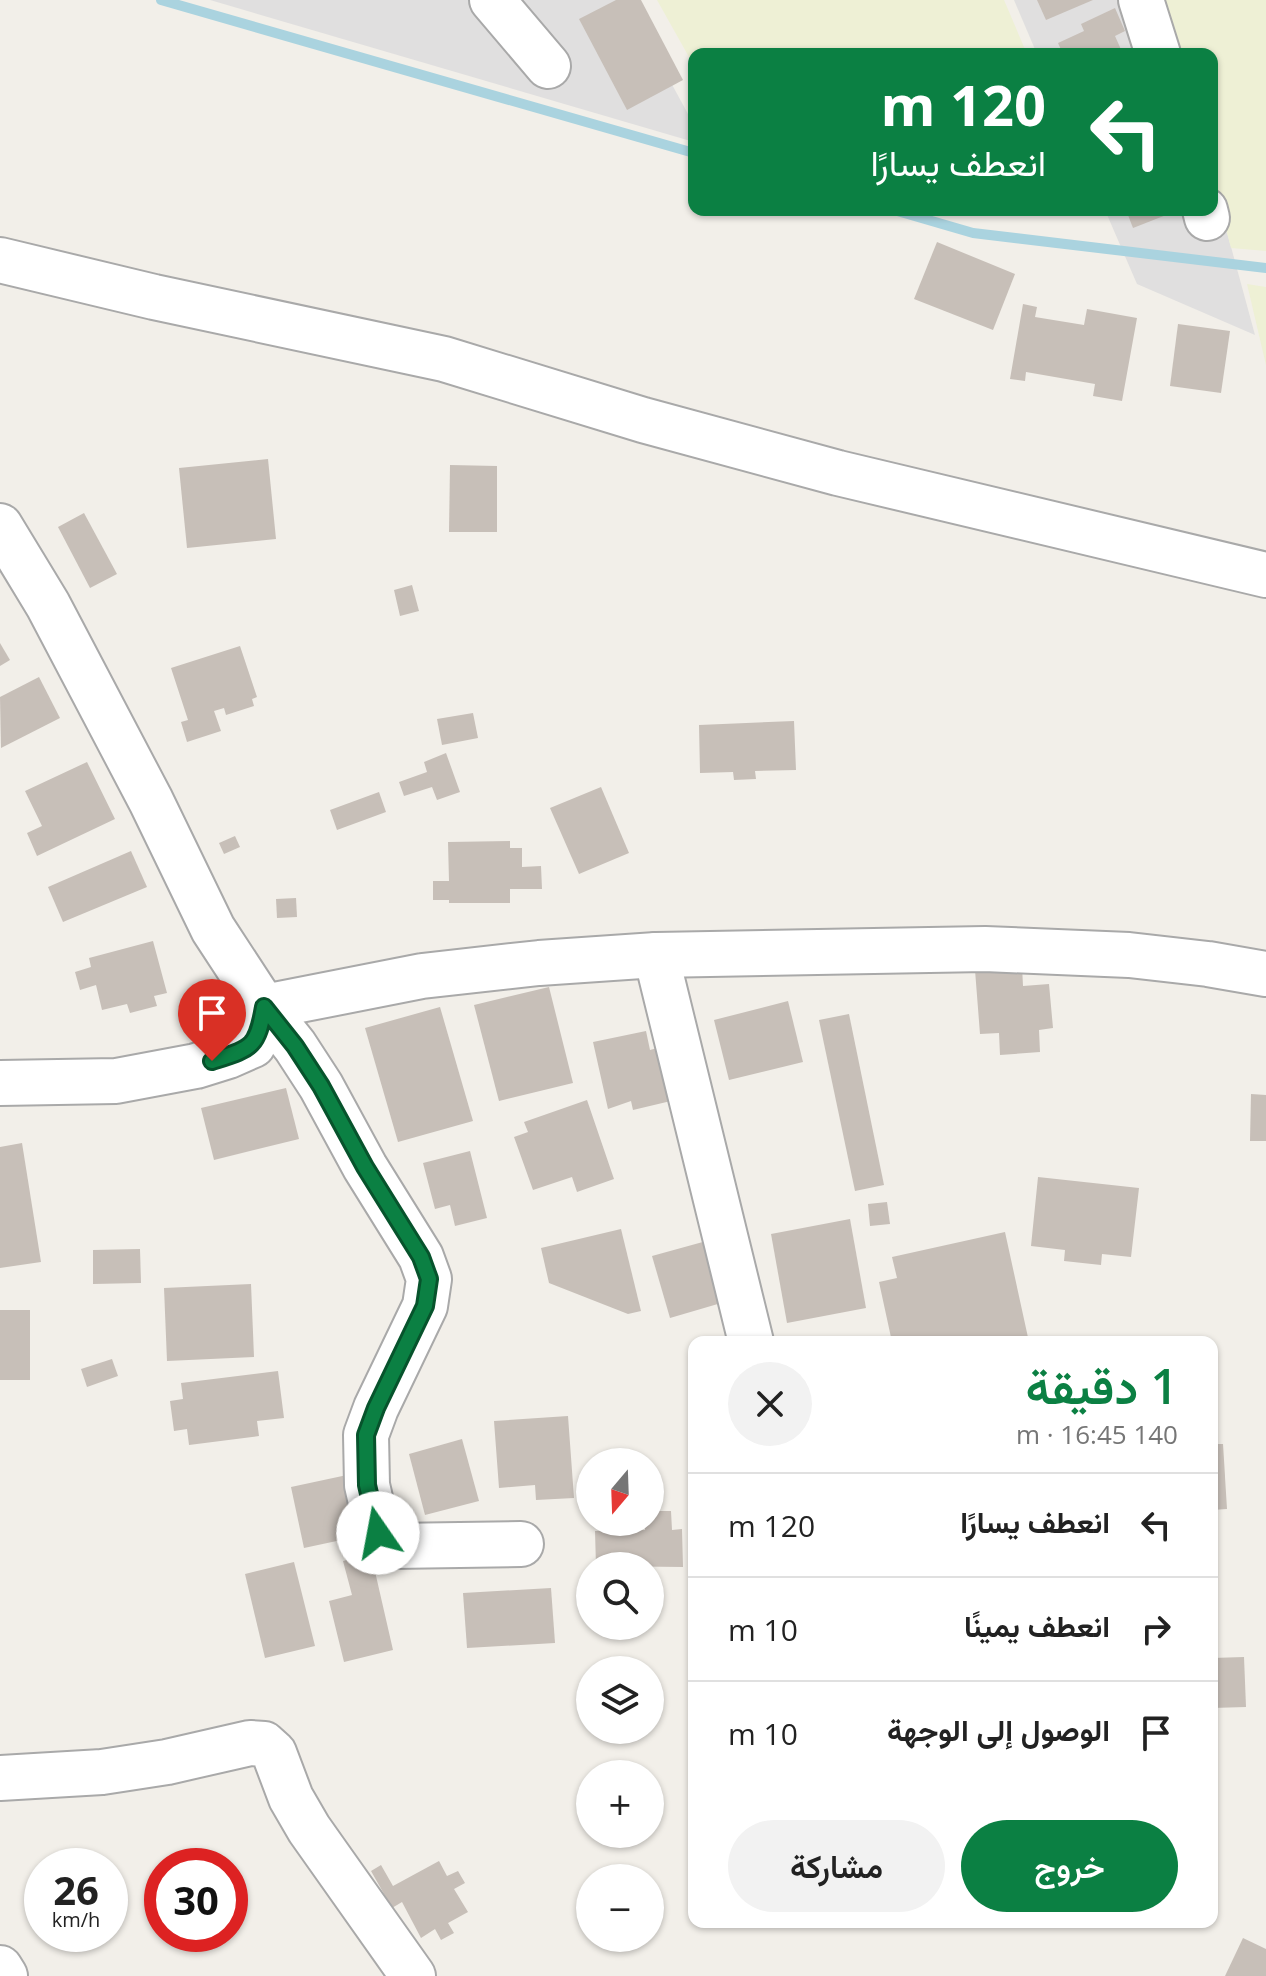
<!DOCTYPE html>
<html lang="ar">
<head>
<meta charset="utf-8">
<style>
  :root { --surface:#fff; --page:#f2f2f2; --text:#222; --muted:#767676; --line:#e0e0e0; --accent:#0b8043 }
  body { margin:0; font-family:"Open Sans",Vazirmatn,sans-serif; background:var(--page); color:var(--text); direction:rtl; height:100vh; display:flex; flex-direction:column; font-size:30px; white-space:nowrap }
  * { box-sizing:border-box; margin:0 }
  p { font-size:26px; color:var(--muted) }
  .icon { flex:none; width:44px; height:44px; fill:none; stroke:currentColor; stroke-width:2; stroke-linecap:round; stroke-linejoin:round }
  .map { position:relative; flex:1; overflow:hidden; direction:ltr }
  .sheet { position:absolute; left:688px; top:1336px; width:530px; height:592px; display:flex; flex-direction:column; background:var(--surface); border-radius:16px; box-shadow:0 2px 6px #0004; direction:rtl }
  .sheet>* { flex:none }
  .hud { position:absolute; left:688px; top:48px; width:530px; height:168px; border-radius:16px; box-shadow:0 2px 6px #0004; direction:rtl; background:#0b8043; color:#fff; overflow:hidden }
  .needle { width:52px; rotate:199deg }
  .tools { position:absolute; left:576px; top:1448px; display:grid; gap:16px }
  .tools a { display:grid; place-items:center; width:88px; height:88px; border-radius:50%; background:var(--surface); box-shadow:0 2px 6px #0004; font-size:40px }
  .speed { position:absolute; left:24px; top:1848px; display:flex; gap:16px; font-size:40px; font-weight:700; text-align:center }
  .speed>* { display:grid; place-content:center; width:104px; height:104px; border-radius:50%; background:var(--surface); box-shadow:0 2px 6px #0004; line-height:1 }
  .speed small { font-size:20px; font-weight:400 }
  .speed .limit { border:12px solid #d22; background:#fff; color:#111 }
  .pin { position:absolute; display:grid; place-items:center; width:68px; height:68px; color:#fff; margin:-82px -34px; border-radius:50% 50% 50% 0; rotate:-45deg; box-shadow:0 0 8px #0007 }
  .pin .icon { rotate:45deg }
  .me { position:absolute; width:88px; margin:-44px; rotate:348deg; stroke-linejoin:round; filter:drop-shadow(0 0 6px #0008) }
  .turn { display:flex; align-items:center; gap:28px; height:168px; padding:0 40px; font-size:36px }
  .turn .icon { width:104px; height:104px; stroke-width:2.5 }
  .turn b { display:block; font-size:56px; line-height:68px }
  .round { display:grid; place-items:center; flex:none; width:84px; height:84px; border-radius:42px; background:var(--page) }
  .headline { display:flex; align-items:center; justify-content:space-between; height:136px; padding:0 40px }
  h1 { font-size:48px; font-weight:600; line-height:60px; color:var(--accent) }
  .button { display:flex; gap:16px; margin-top:auto; padding:16px 40px }
  .button a { flex:1; height:92px; border-radius:48px; background:var(--accent); color:#fff; font-size:32px; font-weight:600; line-height:92px; text-align:center }
  .button a+a { background:var(--page); color:var(--text) }
  ul { padding:0; list-style:none }
  li { display:flex; align-items:center; gap:24px; height:104px; padding:0 40px; border-top:2px solid var(--line) }
  li div { flex:1 }
  li b { display:block; font-size:30px }
  li em { font-style:normal }
  .map>svg:first-child { display:block }
  .residential { fill:#e0dfdf }
  .farmland { fill:#eef0d5 }
  .lines { fill:none; stroke-linecap:round; stroke-linejoin:round }
  .stream { stroke:#aad3df; stroke-width:10 }
  .building { fill:#c7bfb8 }
  .minor-casing { stroke:#a9a9a9; stroke-width:48 }
  .minor { stroke:#fff; stroke-width:44 }
  .route-casing { stroke:#07532c; stroke-width:20 }
  .route { stroke:#0b8043; stroke-width:14 }
</style>
</head>
<body>
<div class="map">
<svg width="1266" height="1976" viewBox="0 0 1266 1976">
  <rect width="100%" height="100%" fill="#f2efe9"/>
  <!-- residential -->
  <g class="residential">
    <path d="M210,0H626L694,125V142Z"/>
    <path d="M1014,0H1164L1179,54H1037Z"/>
    <path d="M1212,177L1255,335L1137,284L1105,210H1212Z"/>
  </g>
  <!-- farmland -->
  <g class="farmland">
    <path d="M657,0H1004L1027,54H694V66Z"/>
    <path d="M1164,0H1266V251L1231,248L1212,177V54H1179Z"/>
    <path d="M1247,284L1266,287V365Z"/>
  </g>
  <g class="lines">
    <!-- stream -->
    <g class="stream">
      <path d="M161,0L694,153"/>
      <path d="M894,210L973,233L1266,268"/>
    </g>
  </g>
  <!-- building -->
  <g class="building">
    <path d="M616,0H641L683,80L627,110L579,19Z"/>
    <path d="M1037,0H1093L1046,20Z"/>
    <path d="M1115,8L1125,31L1115,36L1123,54H1063L1058,43L1084,31L1081,24Z"/>
    <path d="M1126,210H1179L1133,228Z"/>
    <path d="M937,242L1015,274L993,330L914,299Z"/>
    <path d="M1023,304L1037,307L1035,317L1084,325L1087,309L1137,318L1122,401L1093,396L1095,384L1026,372L1025,381L1010,379Z"/>
    <path d="M1178,324L1230,331L1221,393L1170,386Z"/>
    <path d="M268,459L276,539L187,548L179,468Z"/>
    <path d="M450,465L497,466V532H449Z"/>
    <path d="M84,513L117,574L90,588L58,527Z"/>
    <path d="M412,585L419,611L400,616L394,590Z"/>
    <path d="M0,643L10,660L0,666Z"/>
    <path d="M240,646L257,697L252,699L254,706L226,715L224,708L214,711L221,731L187,742L181,722L188,720L171,668Z"/>
    <path d="M39,677L60,718L1,748L0,697Z"/>
    <path d="M473,713L478,738L442,745L437,719Z"/>
    <path d="M794,721L796,770L755,771L756,779L734,780L733,772L700,773L699,725Z"/>
    <path d="M446,753L460,792L437,800L432,787L404,796L399,782L427,772L424,762Z"/>
    <path d="M87,762L115,819L37,856L27,833L42,826L25,791Z"/>
    <path d="M601,787L629,853L579,874L550,808Z"/>
    <path d="M379,792L386,812L337,830L330,810Z"/>
    <path d="M235,836L240,847L224,854L219,843Z"/>
    <path d="M510,841V848H522V867L541,866L542,889H510V903H449V900H433V881H449L448,842Z"/>
    <path d="M131,851L147,887L63,922L48,887Z"/>
    <path d="M296,898L297,917L277,918L276,899Z"/>
    <path d="M153,941L167,993L154,996L157,1006L130,1013L127,1004L102,1010L96,985L80,990L75,972L91,967L89,958Z"/>
    <path d="M1022,966L1023,986L1049,984L1053,1028L1039,1030L1040,1052L1000,1055L999,1033L980,1034L975,970Z"/>
    <path d="M549,987L573,1083L499,1101L474,1005Z"/>
    <path d="M788,1001L803,1062L729,1080L714,1020Z"/>
    <path d="M440,1007L473,1121L398,1142L365,1028Z"/>
    <path d="M849,1014L884,1185L855,1191L819,1020Z"/>
    <path d="M646,1031L650,1050L661,1047L675,1100L633,1110L631,1101L608,1109L593,1042Z"/>
    <path d="M286,1088L299,1139L214,1160L201,1108Z"/>
    <path d="M1251,1094L1266,1095V1141H1250Z"/>
    <path d="M587,1100L614,1179L577,1192L572,1177L533,1190L514,1137L528,1132L524,1122Z"/>
    <path d="M22,1143L41,1262L0,1268V1147Z"/>
    <path d="M470,1151L487,1218L455,1226L450,1205L435,1209L423,1163Z"/>
    <path d="M1038,1177L1139,1188L1131,1257L1102,1254L1101,1265L1064,1261L1065,1250L1031,1246Z"/>
    <path d="M887,1202L890,1224L870,1226L868,1204Z"/>
    <path d="M850,1219L866,1308L787,1323L771,1234Z"/>
    <path d="M621,1229L641,1311L628,1314L549,1283L541,1248Z"/>
    <path d="M1005,1232L1029,1342H892L879,1282L897,1278L892,1257Z"/>
    <path d="M710,1240L728,1301L670,1318L652,1256Z"/>
    <path d="M140,1249L141,1283L93,1284V1250Z"/>
    <path d="M251,1284L254,1357L167,1361L164,1288Z"/>
    <rect x="0" y="1310" width="30" height="70"/>
    <path d="M112,1359L118,1376L87,1387L81,1369Z"/>
    <path d="M278,1371L284,1418L257,1421L259,1436L189,1445L187,1429L174,1431L170,1401L183,1399L181,1383Z"/>
    <path d="M568,1416L574,1498L536,1500L535,1485L499,1488L494,1421Z"/>
    <path d="M462,1439L479,1501L425,1515L409,1454Z"/>
    <path d="M1212,1444H1223L1227,1509L1212,1510Z"/>
    <path d="M347,1475L360,1536L304,1548L291,1487Z"/>
    <path d="M650,1511H671L672,1530L682,1529L683,1567L596,1566L595,1531L645,1530V1522H650Z"/>
    <path d="M371,1554L393,1650L344,1662L329,1601L352,1595L343,1561Z"/>
    <path d="M294,1562L315,1646L265,1658L245,1574Z"/>
    <path d="M551,1588L555,1643L467,1648L463,1593Z"/>
    <path d="M1244,1657L1246,1707L1212,1708V1658Z"/>
    <path d="M439,1861L447,1876L458,1871L465,1883L454,1889L468,1912L448,1923L454,1933L441,1940L435,1929L421,1938L402,1902L392,1908L371,1871L381,1865L393,1886Z"/>
    <path d="M1243,1938L1266,1949V1976H1225Z"/>
  </g>
  <g class="lines">
    <!-- minor casing -->
    <g class="minor-casing">
      <g id="minor">
        <path d="M492,0L548,66"/>
        <path d="M1141,0L1158,54"/>
        <path d="M1205,210L1207,218"/>
        <path d="M0,260L154,297L444,359L643,420L838,473L1266,575"/>
        <path d="M0,526L48,605L151,801L213,929L264,1007L295,1046L321,1086L365,1167L421,1257L429,1279L425,1306L376,1408L366,1435L367,1485L378,1533L393,1546L521,1544"/>
        <path d="M656,955L751,1342"/>
        <path d="M264,1007L422,976L539,963L656,955L985,949L1129,955L1208,964L1266,974"/>
        <path d="M0,1083L116,1081L196,1066L228,1056L253,1045L260,1031L264,1007"/>
        <path d="M0,1778L102,1772L167,1762L250,1743L264,1744L274,1753L291,1798L309,1829L413,1976"/>
        <path d="M0,1968L5,1976"/>
      </g>
    </g>
    <!-- minor -->
    <use href="#minor" class="minor"/>
  </g>
  <g class="lines">
    <!-- route casing -->
    <g class="route-casing">
      <path id="route" d="M212,1061C252,1048 257,1048 264,1007L295,1046L321,1086L365,1167L421,1257L429,1279L425,1306L376,1408L366,1435L367,1485L378,1533"/>
    </g>
    <!-- route -->
    <use href="#route" class="route"/>
  </g>
</svg>
<div class="tools">
<a><svg class="needle" viewBox="-14 -14 28 28"><path d="M0-13l5 13h-10z" fill="#e53935"/><path d="M0 13l5-13h-10z" fill="#767676"/></svg></a>
<a><svg class="icon" aria-label="search" viewBox="0 0 24 24"><circle cx="10" cy="10" r="6"/><path d="M15 15l6 6"/></svg></a>
<a><svg class="icon" aria-label="layers" viewBox="0 0 24 24"><path d="M12 4l9 5-9 5-9-5zM3 14l9 5 9-5"/></svg></a>
<a>+</a>
<a>−</a>
</div>
<div class="speed"><div>26<small>km/h</small></div><div class="limit">30</div></div>
<div class="pin" style="left:212px;top:1061px;background:#d93025"><svg class="icon" aria-label="arrive" viewBox="0 0 24 24"><path d="M6 21V4h12l-3 4 3 4H6"/></svg></div>
<svg class="me" style="left:378px;top:1533px" viewBox="-20 -20 40 40"><circle r="19" fill="#fff"/><path d="M0-13L10 11 0 6-10 11z" fill="#0b8043"/></svg>
<div class="hud">
<div class="turn"><svg class="icon" aria-label="left" viewBox="0 0 24 24"><path d="M17 20v-9H6M10 6l-5 5 5 5"/></svg><div><b>120 m</b>انعطف يسارًا</div></div>
</div>
<section class="sheet">
<div class="headline"><div><h1>1 دقيقة</h1><p>140 m · 16:45</p></div><a class="round"><svg class="icon" aria-label="close" viewBox="0 0 24 24"><path d="M6 6l12 12M18 6L6 18"/></svg></a></div>
<ul>
<li><svg class="icon" aria-label="left" viewBox="0 0 24 24"><path d="M17 20v-9H6M10 6l-5 5 5 5"/></svg><div><b>انعطف يسارًا</b></div><em>120 m</em></li>
<li><svg class="icon" aria-label="right" viewBox="0 0 24 24"><path d="M7 20v-9h11M14 6l5 5-5 5"/></svg><div><b>انعطف يمينًا</b></div><em>10 m</em></li>
<li><svg class="icon" aria-label="arrive" viewBox="0 0 24 24"><path d="M6 21V4h12l-3 4 3 4H6"/></svg><div><b>الوصول إلى الوجهة</b></div><em>10 m</em></li>
</ul>
<div class="button"><a>خروج</a><a>مشاركة</a></div>
</section>
</div>
</body>
</html>
